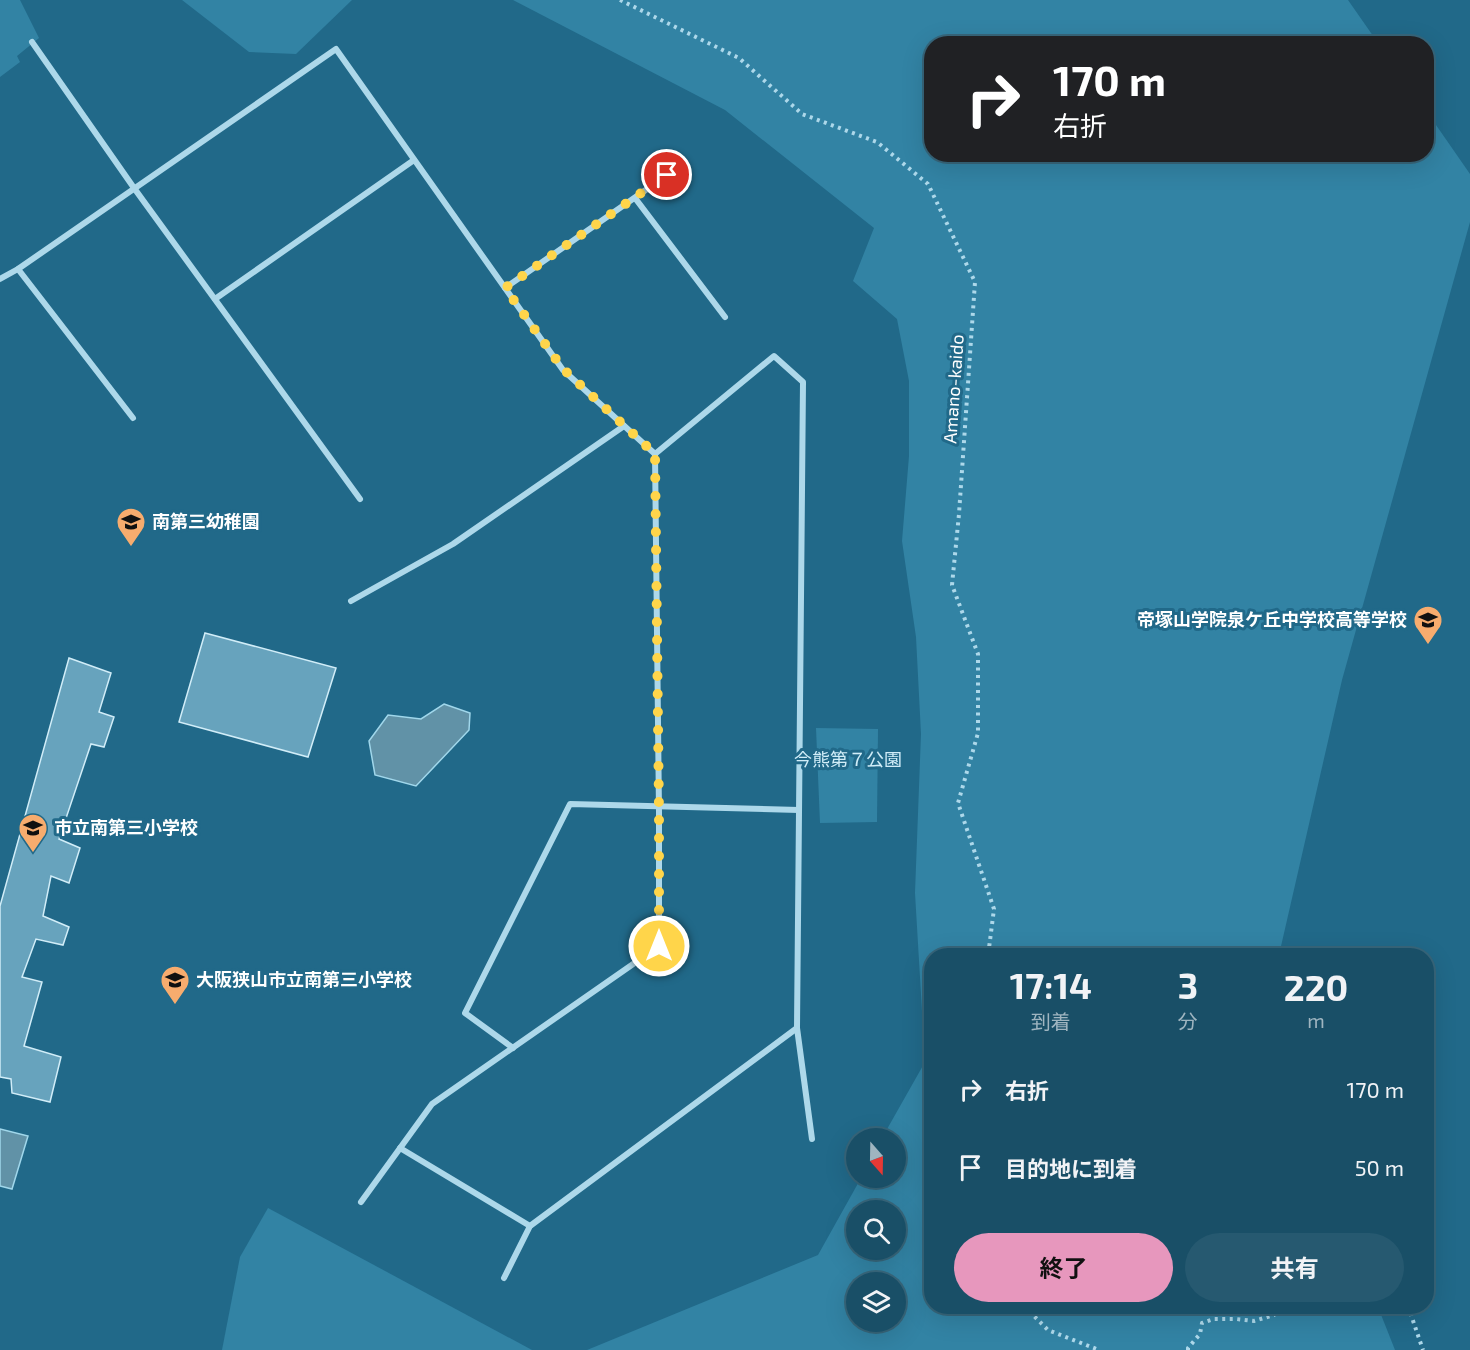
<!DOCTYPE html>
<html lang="ja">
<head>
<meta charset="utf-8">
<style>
  :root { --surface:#194f67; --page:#265970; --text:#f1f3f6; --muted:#9fb5c0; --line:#37667b; --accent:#e797bd }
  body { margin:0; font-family:"Exo 2","Noto Sans JP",sans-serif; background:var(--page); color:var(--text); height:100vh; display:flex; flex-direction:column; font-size:22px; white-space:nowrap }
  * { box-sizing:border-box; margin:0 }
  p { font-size:20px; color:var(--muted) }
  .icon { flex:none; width:33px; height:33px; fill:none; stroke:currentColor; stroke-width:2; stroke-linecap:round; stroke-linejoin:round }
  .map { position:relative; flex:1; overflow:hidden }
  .drawer { position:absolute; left:924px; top:948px; width:510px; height:366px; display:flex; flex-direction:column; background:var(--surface); border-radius:24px; box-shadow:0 6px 24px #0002,0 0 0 2px var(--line) }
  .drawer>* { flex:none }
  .hud { position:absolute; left:924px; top:36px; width:510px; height:126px; border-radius:24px; box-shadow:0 6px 24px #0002,0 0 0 2px var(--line); background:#202124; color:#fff; overflow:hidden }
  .needle { width:39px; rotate:160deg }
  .tools { position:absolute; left:846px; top:1128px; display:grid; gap:12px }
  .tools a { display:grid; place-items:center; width:60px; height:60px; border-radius:50%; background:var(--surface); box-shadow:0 6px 24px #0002,0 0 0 2px var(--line); font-size:30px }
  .pin { position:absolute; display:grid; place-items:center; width:51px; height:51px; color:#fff; margin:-26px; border:3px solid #fff; border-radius:50%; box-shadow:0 2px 6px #0007 }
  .me { position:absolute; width:66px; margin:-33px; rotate:0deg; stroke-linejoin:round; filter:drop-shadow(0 0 4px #0008) }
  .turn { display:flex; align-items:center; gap:21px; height:126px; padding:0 30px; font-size:27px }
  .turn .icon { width:78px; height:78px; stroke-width:2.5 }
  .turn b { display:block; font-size:42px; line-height:51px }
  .eta { display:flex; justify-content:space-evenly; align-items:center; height:102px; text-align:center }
  .eta b { font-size:36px; font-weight:700; line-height:42px }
  .action { display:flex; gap:12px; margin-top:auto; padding:12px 30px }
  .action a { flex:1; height:69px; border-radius:36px; background:var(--accent); color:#111; font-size:24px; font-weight:700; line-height:69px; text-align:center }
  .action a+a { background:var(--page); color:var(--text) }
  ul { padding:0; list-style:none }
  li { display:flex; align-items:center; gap:18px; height:78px; padding:0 30px }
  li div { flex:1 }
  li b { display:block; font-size:22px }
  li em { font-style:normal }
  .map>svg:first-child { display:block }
  .green { fill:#3283a4; fill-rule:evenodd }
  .water { fill:#6192a7; stroke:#a0d7eb; stroke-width:1.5 }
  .building { fill:#67a3bd; stroke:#d1edf8; stroke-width:1.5 }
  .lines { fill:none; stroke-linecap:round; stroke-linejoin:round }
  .path { stroke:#add8ea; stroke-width:4; stroke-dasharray:3 4.5; stroke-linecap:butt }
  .minor { stroke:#add8ea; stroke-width:6 }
  .route { stroke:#ffd54a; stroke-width:10; stroke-dasharray:0 18 }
  .labels { text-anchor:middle; stroke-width:6; stroke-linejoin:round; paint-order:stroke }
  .street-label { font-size:18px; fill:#fff; stroke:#216989 }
  .poi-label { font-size:18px; font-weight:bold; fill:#fff; stroke:#216989; text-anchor:start }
  .park-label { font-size:18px; fill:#d1edf8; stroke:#216989 }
</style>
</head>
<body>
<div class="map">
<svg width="1470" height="1350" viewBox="0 0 1470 1350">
  <rect width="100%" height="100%" fill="#216989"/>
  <!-- green -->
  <g class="green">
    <path d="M0,0H20L39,38L17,56L20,62L0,77Z"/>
    <path d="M182,0H352L296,54L249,52Z"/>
    <path d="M513,0H1348L1378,43L932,44V154H1426L1427,112L1470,174V222L1342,680L1279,955L932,956V1306L1378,1307L1395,1350H587L818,1255L861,1178H896V1138H882L925,1062L915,893L921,734L916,637L902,541L909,456V381L897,319L853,281L874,228L725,110ZM856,1210H896V1250H856ZM856,1282H896V1322H856Z"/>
    <path d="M816,728L878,729L877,822L820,823Z"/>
    <path d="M268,1208L532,1350H222L240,1257Z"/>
  </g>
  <!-- water -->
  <g class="water">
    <path d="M444,704L470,713L469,730L416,786L375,775L369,741L388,715L421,719Z"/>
    <path d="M0,1129L28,1136L12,1189L0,1186Z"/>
  </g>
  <!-- building -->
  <g class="building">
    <path d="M205,633L336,668L308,757L179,722Z"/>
    <path d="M69,658L111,673L99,712L114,717L104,747L91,744L59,839L80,848L69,883L51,876L43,916L69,927L63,945L36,939L22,977L42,982L24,1046L61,1057L50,1102L12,1093L11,1079L0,1077V906Z"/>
  </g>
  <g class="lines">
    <!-- path -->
    <g class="path">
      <path d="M620,0L739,58L802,114L877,142L928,184L975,282L959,514L952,585L978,654V733L958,803L994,909L988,956"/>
      <path d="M1024,1306L1048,1330L1099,1350"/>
      <path d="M1351,1306L1357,1311L1378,1306"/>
      <path d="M1408,1306L1423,1350"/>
      <path d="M1188,1350V1348L1200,1334L1202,1323L1214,1319H1236L1254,1321L1274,1315L1286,1306"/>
    </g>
    <!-- minor -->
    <g class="minor">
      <path d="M32,42L134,188L360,499"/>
      <path d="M635,198L725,317"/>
      <path d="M18,269L133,418"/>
      <path d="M0,279L18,269L336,49L563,370L655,454L659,812V946L432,1104L361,1202"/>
      <path d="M505,288L683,164"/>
      <path d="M215,299L414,160"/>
      <path d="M351,601L453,544L624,426"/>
      <path d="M797,1028L812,1139"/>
      <path d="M513,1048L465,1013L570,804L799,810"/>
      <path d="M400,1148L530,1226"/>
      <path d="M504,1278L530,1226L797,1028L803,382L774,356L655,454"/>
    </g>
  </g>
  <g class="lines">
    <!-- route -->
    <path class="route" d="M659,946V812L655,454L563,369L505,288L667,175"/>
  </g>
  <!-- icons -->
  <defs>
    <g id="school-pin" transform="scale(1.5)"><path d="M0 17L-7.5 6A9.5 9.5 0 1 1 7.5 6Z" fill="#f7ac6e" stroke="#216989"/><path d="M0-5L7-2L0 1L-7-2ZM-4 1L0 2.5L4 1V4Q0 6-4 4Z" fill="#111"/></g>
  </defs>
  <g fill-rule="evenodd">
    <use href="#school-pin" x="131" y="522"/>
    <use href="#school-pin" x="1428" y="620"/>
    <use href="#school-pin" x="33" y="828"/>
    <use href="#school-pin" x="175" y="980"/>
  </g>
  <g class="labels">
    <!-- street labels -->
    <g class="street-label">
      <text transform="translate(954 389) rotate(-86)" y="6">Amano-kaido</text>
    </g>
    <!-- poi labels -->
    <g class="poi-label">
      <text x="152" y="528">南第三幼稚園</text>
      <text x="1407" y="626" text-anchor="end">帝塚山学院泉ケ丘中学校高等学校</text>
      <text x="54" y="834">市立南第三小学校</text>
      <text x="196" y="986">大阪狭山市立南第三小学校</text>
    </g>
    <!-- park labels -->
    <g class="park-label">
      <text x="848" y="766">今熊第７公園</text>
    </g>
  </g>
</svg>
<div class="tools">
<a><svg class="needle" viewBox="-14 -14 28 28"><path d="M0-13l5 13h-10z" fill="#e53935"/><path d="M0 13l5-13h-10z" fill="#9fb5c0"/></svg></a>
<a><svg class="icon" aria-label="search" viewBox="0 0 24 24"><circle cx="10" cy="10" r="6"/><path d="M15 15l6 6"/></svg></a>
<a><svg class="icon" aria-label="layers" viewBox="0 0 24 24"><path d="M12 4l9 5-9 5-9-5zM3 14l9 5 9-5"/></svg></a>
</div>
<div class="pin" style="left:667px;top:175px;background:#d93025"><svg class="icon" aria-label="arrive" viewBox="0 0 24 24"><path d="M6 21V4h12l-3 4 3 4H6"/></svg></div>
<svg class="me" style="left:659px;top:946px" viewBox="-20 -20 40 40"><circle r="17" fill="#ffd54a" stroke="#fff" stroke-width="3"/><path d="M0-11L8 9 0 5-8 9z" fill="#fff"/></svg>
<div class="hud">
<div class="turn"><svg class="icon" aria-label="right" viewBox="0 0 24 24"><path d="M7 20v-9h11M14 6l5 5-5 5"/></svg><div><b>170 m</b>右折</div></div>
</div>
<section class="drawer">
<div class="eta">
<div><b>17:14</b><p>到着</p></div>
<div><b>3</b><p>分</p></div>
<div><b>220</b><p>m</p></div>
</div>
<ul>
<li><svg class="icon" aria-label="right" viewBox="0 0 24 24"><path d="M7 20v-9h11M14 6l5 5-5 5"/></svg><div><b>右折</b></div><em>170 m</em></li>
<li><svg class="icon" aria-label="arrive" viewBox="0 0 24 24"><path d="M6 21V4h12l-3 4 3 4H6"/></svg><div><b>目的地に到着</b></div><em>50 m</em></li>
</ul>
<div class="action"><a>終了</a><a>共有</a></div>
</section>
</div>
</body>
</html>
